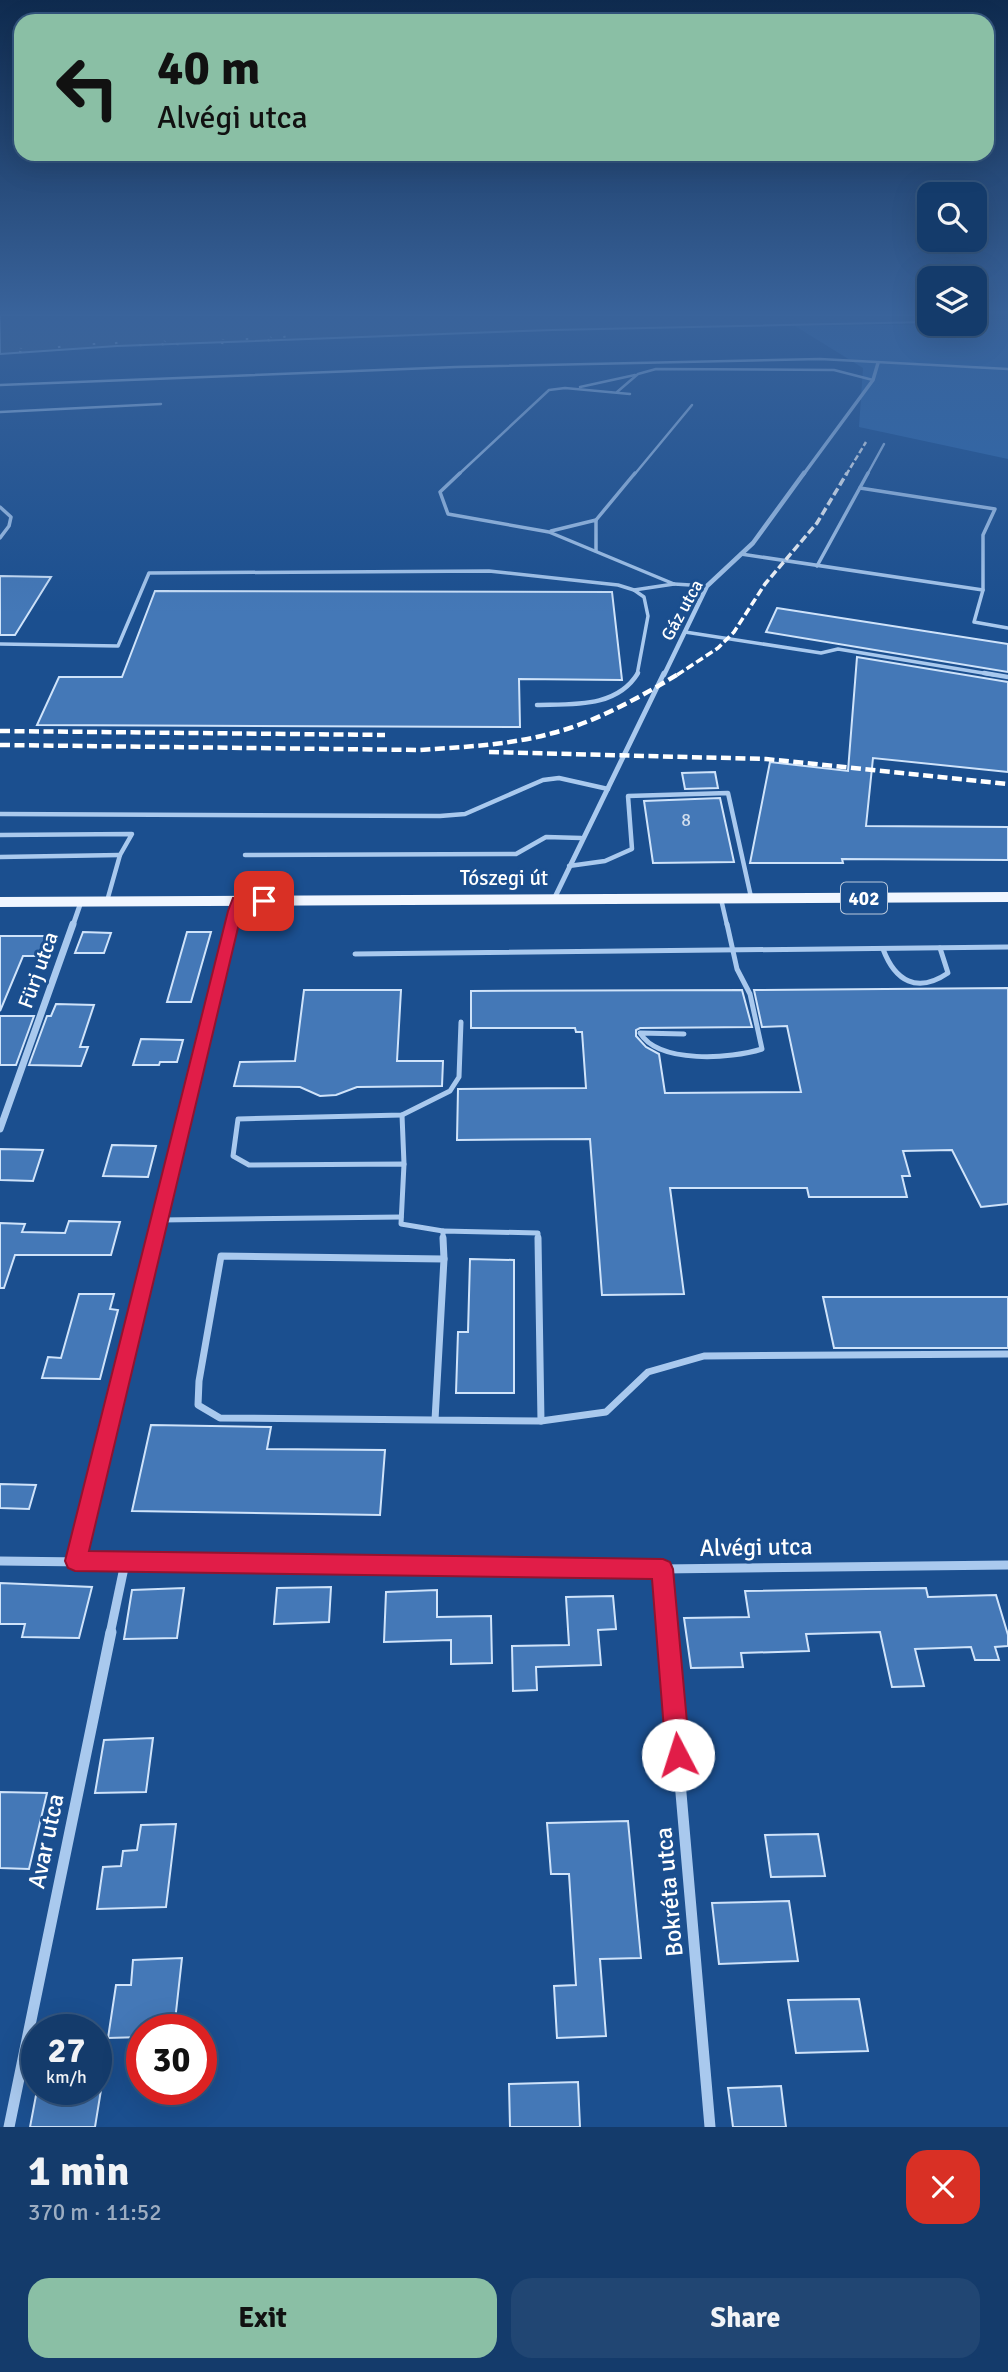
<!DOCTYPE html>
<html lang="en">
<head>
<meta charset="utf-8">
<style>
  :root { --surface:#143b6b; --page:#214673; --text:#f1f3f6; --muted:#9dadc1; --line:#33557e; --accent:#8abfa5 }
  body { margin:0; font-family:Signika,sans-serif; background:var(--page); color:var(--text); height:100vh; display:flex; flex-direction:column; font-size:26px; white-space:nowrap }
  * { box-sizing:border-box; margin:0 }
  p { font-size:23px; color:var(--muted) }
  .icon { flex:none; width:38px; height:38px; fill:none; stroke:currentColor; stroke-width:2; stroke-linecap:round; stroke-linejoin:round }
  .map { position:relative; height:2127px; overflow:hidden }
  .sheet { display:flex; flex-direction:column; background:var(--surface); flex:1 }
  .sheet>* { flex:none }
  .guide { position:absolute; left:14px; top:14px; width:980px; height:147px; border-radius:21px; box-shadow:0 7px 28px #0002,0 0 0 2px var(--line); background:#8abfa5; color:#111; overflow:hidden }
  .buttons { position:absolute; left:917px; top:182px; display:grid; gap:14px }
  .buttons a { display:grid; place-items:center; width:70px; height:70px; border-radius:14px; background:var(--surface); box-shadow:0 7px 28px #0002,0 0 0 2px var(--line); font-size:35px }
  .speed { position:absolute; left:21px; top:2014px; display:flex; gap:14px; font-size:35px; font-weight:700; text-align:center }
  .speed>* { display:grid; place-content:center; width:91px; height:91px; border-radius:50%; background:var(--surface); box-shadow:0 7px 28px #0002,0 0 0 2px var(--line); line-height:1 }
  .speed small { font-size:18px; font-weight:400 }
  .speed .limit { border:10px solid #d22; background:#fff; color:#111 }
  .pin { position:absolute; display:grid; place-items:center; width:60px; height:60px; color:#fff; margin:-30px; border-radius:14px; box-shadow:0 4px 10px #0006 }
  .me { position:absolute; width:77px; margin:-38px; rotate:355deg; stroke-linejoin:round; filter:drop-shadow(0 0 5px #0008) }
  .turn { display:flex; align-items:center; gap:24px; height:147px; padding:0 28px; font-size:32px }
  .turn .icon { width:91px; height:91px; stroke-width:2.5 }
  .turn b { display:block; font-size:49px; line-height:60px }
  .round { display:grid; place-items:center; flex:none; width:74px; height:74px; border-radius:21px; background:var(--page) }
  .head { display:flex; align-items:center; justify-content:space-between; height:119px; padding:0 28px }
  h1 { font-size:42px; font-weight:700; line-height:52px }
  .button { display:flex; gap:14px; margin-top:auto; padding:14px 28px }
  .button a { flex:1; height:80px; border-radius:21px; background:var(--accent); color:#111; font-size:28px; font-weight:700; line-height:80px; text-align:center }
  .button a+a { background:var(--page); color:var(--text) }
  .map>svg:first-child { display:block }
  .green { fill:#2e69ad }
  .water { fill:#3c6290; stroke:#9cc4f0; stroke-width:2 }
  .building { fill:#4478b7; stroke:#cfe3fa; stroke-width:2 }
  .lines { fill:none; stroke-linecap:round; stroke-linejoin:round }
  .path { stroke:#a9c9ee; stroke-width:2.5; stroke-dasharray:2 2.5; stroke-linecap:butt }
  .service-far4 { stroke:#a9c9ee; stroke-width:2.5 }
  .service-far3 { stroke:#a9c9ee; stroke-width:3.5 }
  .service-far2 { stroke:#a9c9ee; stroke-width:4.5 }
  .service-far1 { stroke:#a9c9ee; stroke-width:5 }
  .service { stroke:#a9c9ee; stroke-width:7 }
  .minor-far5 { stroke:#a9c9ee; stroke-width:3.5 }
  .minor-far4 { stroke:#a9c9ee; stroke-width:4.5 }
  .minor-far3 { stroke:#a9c9ee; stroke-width:5 }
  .minor-far2 { stroke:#a9c9ee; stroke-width:7 }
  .minor-far1 { stroke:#a9c9ee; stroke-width:9 }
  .minor { stroke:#a9c9ee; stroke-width:11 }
  .primary { fill:#f0f6ff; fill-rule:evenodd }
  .rail-far2 { stroke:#fff; stroke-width:2.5; stroke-dasharray:6 2.5; stroke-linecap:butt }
  .rail-far1 { stroke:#fff; stroke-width:3.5; stroke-dasharray:8 3.5; stroke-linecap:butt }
  .rail { stroke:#fff; stroke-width:4.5; stroke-dasharray:10 4.5; stroke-linecap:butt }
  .route { fill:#e11d48; stroke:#92132f; stroke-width:2 }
  .labels { text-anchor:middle; stroke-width:6; stroke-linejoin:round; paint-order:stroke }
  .far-street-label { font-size:18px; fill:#fff; stroke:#1b4f8f }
  .number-label { font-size:18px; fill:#d0dded }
  .shield { fill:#1b4f8f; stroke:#bbcadd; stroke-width:2 }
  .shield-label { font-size:19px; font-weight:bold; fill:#fff }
  .street-label { font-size:21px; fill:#fff; stroke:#1b4f8f }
  .near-street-label { font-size:24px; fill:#fff; stroke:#1b4f8f }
</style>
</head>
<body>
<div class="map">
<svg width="1008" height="2127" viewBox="0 0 1008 2127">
  <rect width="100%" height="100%" fill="#1b4f8f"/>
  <!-- green -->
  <path class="green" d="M1008,319V459L859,427L863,368L795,326L975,324V320Z"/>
  <!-- water -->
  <path class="water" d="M0,315H929V322L552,330L117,346L0,354Z"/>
  <!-- building -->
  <g class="building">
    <path d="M0,576L51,577L15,635H0Z"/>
    <path d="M155,591L612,592L622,680L519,679L520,727L37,725L59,677H122Z"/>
    <path d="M777,608L1008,644V672L766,632Z"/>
    <path d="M857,657L1008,682V772L873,758L866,826L1008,827V860L842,859L843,863H750L770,762L848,771Z"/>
    <path d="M715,772L718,788L685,789L682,773Z"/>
    <path d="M720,798L734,862L653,863L644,801Z"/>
    <path d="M83,932L111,933L104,953H75Z"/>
    <path d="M187,932H211L191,1002H167Z"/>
    <path d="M0,936H51L43,956H23L0,1011Z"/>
    <path d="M1008,988V1204L981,1207L952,1150L903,1151L910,1176H902L907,1197H809L807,1188H670L684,1294L602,1295L590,1139L457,1140L458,1089L586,1088L582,1032H576L575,1028H471V991L742,990L752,1027L640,1028L636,1030V1036L646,1047L659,1054L665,1093L801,1092L787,1026L762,1027L754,990Z"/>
    <path d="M304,990H401L397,1061H443L442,1086L357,1087L336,1095L320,1096L300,1087L234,1086L240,1062L295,1061Z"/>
    <path d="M56,1004L94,1005L80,1047H88L81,1066L29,1065L47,1016H51Z"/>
    <path d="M0,1016H34L16,1065H0Z"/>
    <path d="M141,1039L183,1040L177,1062H160L159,1065H133Z"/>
    <path d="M112,1145L156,1146L148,1177L103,1176Z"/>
    <path d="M0,1149L43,1150L33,1181L0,1180Z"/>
    <path d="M69,1221L120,1222L111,1255H15L4,1288H0V1223L25,1224L22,1232L65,1233Z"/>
    <path d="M470,1259L514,1260V1393H456L458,1332H468Z"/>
    <path d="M79,1294H114L110,1309L118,1310L100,1379L42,1378L48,1357L61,1358Z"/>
    <path d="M823,1297H1008V1348H834Z"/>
    <path d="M151,1425L271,1427L267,1449L385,1450L380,1515L132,1511Z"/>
    <path d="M0,1484L36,1485L29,1509L0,1508Z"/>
    <path d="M0,1583L92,1587L79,1638L22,1637L25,1624H0Z"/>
    <path d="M331,1587L329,1622L274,1624L277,1588Z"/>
    <path d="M184,1588L177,1638L124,1639L132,1590Z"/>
    <path d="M926,1588L928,1597L996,1595L1008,1635V1646L995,1647L999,1660H975L971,1647L915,1649L924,1686L892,1687L880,1632L806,1634L809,1651L741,1653L743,1667L691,1668L684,1618L749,1617L745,1591Z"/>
    <path d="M437,1590V1617L491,1616L492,1663L451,1664V1640L384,1642L386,1592Z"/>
    <path d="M613,1596L616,1629L598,1630L601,1665L536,1667L537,1690L513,1691L512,1646L569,1645L566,1597Z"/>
    <path d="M153,1738L146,1792L95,1793L104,1740Z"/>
    <path d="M0,1792L47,1793L29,1869L0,1868Z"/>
    <path d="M628,1821L641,1958L600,1959L606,2036L557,2038L554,1986L576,1985L569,1874H551L547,1823Z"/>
    <path d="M176,1824L166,1907L97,1909L103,1867L121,1866L123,1851L137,1850L141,1825Z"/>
    <path d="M818,1834L825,1876L771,1877L765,1835Z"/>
    <path d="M789,1901L798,1961L719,1964L712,1903Z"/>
    <path d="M182,1958L174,2030H142V2037L108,2038L116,1985H131L133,1960Z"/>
    <path d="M859,1999L868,2051L796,2053L788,2000Z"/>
    <path d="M578,2082L580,2127H510L509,2084Z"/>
    <path d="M781,2086L786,2127H733L728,2088Z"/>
    <path d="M37,2090H101L95,2127H30Z"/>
  </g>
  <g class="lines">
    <!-- path -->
    <g class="path">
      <path d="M284,336L286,340"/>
      <path d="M247,338V342"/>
      <path d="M268,341L271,337"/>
      <path d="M116,342L117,346"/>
      <path d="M94,343V347"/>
      <path d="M222,344L223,339"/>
      <path d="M162,345L165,341"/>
      <path d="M177,345L178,342"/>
      <path d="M59,346L60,350"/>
      <path d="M140,346L142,342"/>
      <path d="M20,353L21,348"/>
    </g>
    <!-- service-far4 -->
    <g class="service-far4">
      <path d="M0,385L456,367L820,359L1008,369"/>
      <path d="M580,387L635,375"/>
      <path d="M617,392L638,374L656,369L834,370L873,380"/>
      <path d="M0,412L161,404"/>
      <path d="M458,475L549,390L565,388L630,394"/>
      <path d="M634,475L692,405"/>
      <path d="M867,475L884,444"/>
    </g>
    <!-- service-far3 -->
    <g class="service-far3">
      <path d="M460,473L440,492L448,514L549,532L674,584L707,586"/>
      <path d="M860,488L995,509L983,535V590"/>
      <path d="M0,507L11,517L9,526L0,538"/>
      <path d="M596,520L635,473"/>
      <path d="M551,531L596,520V551"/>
      <path d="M741,554L983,590L974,622L1008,628"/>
      <path d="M817,566L868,473"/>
      <path d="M634,590L644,597L648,616L637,675"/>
      <path d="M685,632L821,653L838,649L995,675"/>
      <path d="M0,644L118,646L149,573L489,571L618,585L634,590L674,584"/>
    </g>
    <!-- service-far2 -->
    <g class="service-far2">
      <path d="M984,673L1008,677"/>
      <path d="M537,705C573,704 617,708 638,673"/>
      <path d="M0,814L440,816L465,814L543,780L559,778L608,789"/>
      <path d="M0,835L132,834L120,855L107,901"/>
      <path d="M245,855L516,854L546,837L581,838"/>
      <path d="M0,857L120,855"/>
      <path d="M569,866L605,861L632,849L628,796L728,793L751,897"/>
      <path d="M721,899L727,925"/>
    </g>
    <!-- service-far1 -->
    <g class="service-far1">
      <path d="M883,949C895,981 917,994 948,973L940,948"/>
      <path d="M355,954L1008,947"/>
      <path d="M684,1034L640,1033C659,1064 731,1059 762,1049L750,994L737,969L727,924"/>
      <path d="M402,1115L404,1164"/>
      <path d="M161,1220L401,1217"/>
      <path d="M443,1231L401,1224L404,1164L249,1165L233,1156L238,1119L402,1115L450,1091L459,1077L461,1022"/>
      <path d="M443,1240V1231L538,1233V1240"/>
    </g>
    <!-- service -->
    <g class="service">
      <path d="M443,1238L444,1259"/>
      <path d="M538,1238L541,1421"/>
      <path d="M435,1420L444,1259L221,1256L199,1381L198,1405L220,1418L541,1421L606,1412L648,1372L704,1356L1008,1354"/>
    </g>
    <!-- minor-far5 -->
    <path class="minor-far5" d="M803,475L873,380L878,363"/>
    <!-- minor-far4 -->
    <path class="minor-far4" d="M664,675L707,586L753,543L804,473"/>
    <!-- minor-far3 -->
    <g class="minor-far3">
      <path d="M554,899L664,673"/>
      <path d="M73,925L81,902"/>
      <path d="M232,925L238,901"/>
    </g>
    <!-- minor-far2 -->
    <g class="minor-far2">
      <path d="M0,1129L73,924"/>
      <path d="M154,1240L232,924"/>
    </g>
    <!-- minor-far1 -->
    <g class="minor-far1">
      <path d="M0,1561L662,1569L1008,1565"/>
      <path d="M75,1561L155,1238"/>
      <path d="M662,1569L668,1634"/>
      <path d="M110,1634L125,1563"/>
    </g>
    <!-- minor -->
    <g class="minor">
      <path d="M667,1632L710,2127"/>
      <path d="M9,2127L111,1632"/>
    </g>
    <!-- primary -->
    <path class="primary" d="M1008,892V902L0,907V897Z"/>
    <!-- rail-far2 -->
    <path class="rail-far2" d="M846,475L866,442"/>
    <!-- rail-far1 -->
    <path class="rail-far1" d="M677,675L718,648L734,632L765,584L817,523L847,473"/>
    <!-- rail -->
    <g class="rail">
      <path d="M0,731L385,735"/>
      <path d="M0,745L419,750C463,747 510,745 553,733C596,722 642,696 680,673"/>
      <path d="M489,752L766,759L1008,784"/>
    </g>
  </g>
  <!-- sky -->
  <linearGradient id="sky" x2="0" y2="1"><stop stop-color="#0f2b4f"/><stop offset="0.51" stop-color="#39639b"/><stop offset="1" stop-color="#39639b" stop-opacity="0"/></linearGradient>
  <rect width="1008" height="613" fill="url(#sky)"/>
  <!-- route -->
  <path class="route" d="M264,896L269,898V904L244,905L242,911L89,1551L663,1559L670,1562L673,1569L690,1755L687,1763L678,1767L670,1763L666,1755L652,1579L75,1571L68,1568L65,1561L228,911L233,898Z"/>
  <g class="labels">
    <!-- far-street labels -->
    <g class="far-street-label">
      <text transform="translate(682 610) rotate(-61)" y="6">Gáz utca</text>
    </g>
    <!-- number labels -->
    <g class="number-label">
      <text x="686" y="826">8</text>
    </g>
    <!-- shield labels -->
    <rect class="shield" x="841" y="882.5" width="46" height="31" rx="5"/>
    <g class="shield-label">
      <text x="864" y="905">402</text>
    </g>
    <!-- street labels -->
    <g class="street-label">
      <text x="504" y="885">Tószegi út</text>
      <text transform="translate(38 970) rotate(-70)" y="7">Fürj utca</text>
    </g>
    <!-- near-street labels -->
    <g class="near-street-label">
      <text transform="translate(756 1547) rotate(-1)" y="8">Alvégi utca</text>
      <text transform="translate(46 1841) rotate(-78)" y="8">Avar utca</text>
      <text transform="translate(669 1892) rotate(-95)" y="8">Bokréta utca</text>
    </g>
  </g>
</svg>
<div class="buttons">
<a><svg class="icon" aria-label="search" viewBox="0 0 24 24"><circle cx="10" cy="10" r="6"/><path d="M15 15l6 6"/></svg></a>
<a><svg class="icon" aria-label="layers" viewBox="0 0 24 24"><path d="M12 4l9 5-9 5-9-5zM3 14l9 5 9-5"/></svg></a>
</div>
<div class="speed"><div>27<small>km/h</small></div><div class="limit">30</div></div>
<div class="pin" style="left:264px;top:901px;background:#d93025"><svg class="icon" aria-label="arrive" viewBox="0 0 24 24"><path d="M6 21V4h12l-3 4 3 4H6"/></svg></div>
<svg class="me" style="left:678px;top:1755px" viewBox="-20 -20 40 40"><circle r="19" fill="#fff"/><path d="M0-13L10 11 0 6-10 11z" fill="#e11d48"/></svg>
<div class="guide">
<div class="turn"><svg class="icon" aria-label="left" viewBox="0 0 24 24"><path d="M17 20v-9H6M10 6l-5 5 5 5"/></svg><div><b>40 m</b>Alvégi utca</div></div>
</div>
</div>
<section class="sheet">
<div class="head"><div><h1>1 min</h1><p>370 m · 11:52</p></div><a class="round" style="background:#d93025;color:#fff"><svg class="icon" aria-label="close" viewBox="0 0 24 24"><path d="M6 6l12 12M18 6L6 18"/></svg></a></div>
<div class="button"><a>Exit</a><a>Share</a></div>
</section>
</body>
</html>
